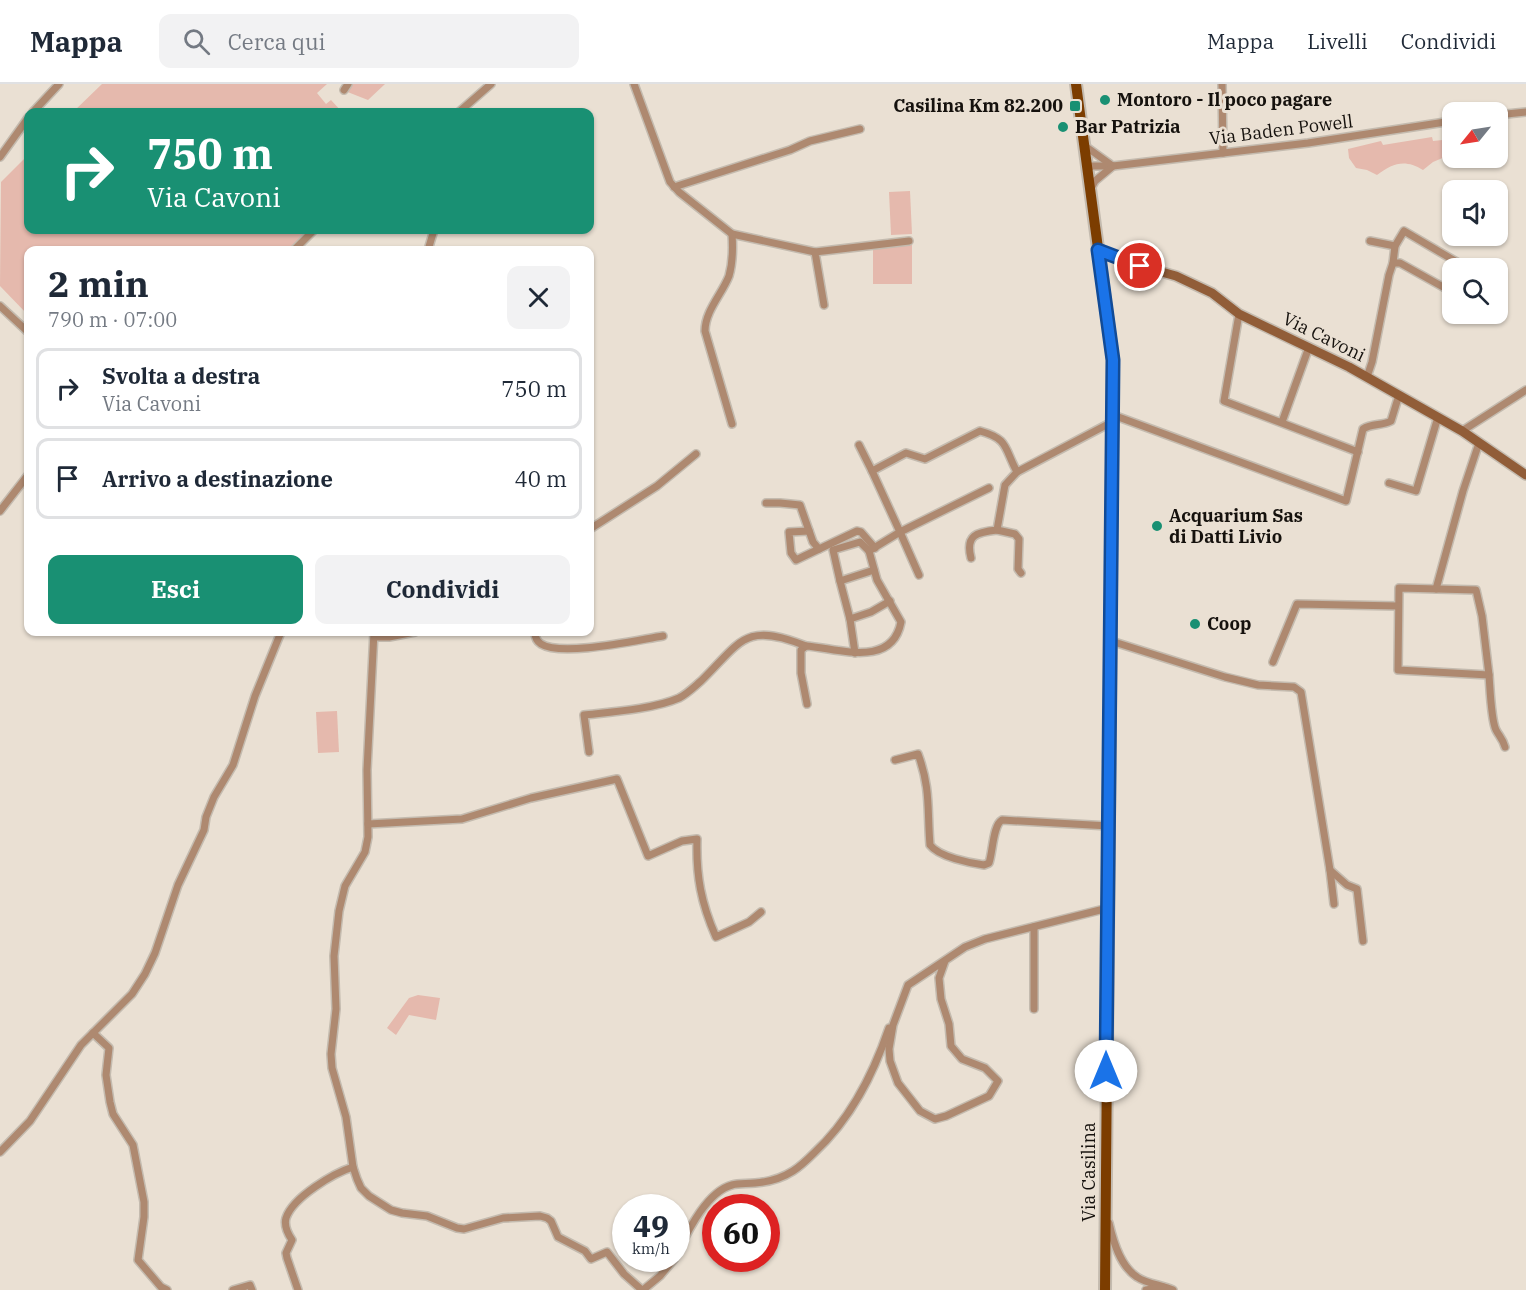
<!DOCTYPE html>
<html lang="it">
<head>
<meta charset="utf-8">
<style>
  :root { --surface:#fff; --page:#f2f2f3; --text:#1f2937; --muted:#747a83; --line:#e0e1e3; --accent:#199073 }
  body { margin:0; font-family:"IBM Plex Serif",serif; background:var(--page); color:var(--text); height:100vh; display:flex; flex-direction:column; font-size:22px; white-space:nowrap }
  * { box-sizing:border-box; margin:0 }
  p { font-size:20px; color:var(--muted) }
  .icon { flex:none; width:33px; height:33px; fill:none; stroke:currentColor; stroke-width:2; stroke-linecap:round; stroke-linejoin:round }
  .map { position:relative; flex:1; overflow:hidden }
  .drawer { position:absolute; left:24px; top:162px; width:570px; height:390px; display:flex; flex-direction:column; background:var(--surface); border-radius:12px; box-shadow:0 2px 4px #0004 }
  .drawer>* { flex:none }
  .banner { position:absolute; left:24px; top:24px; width:570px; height:126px; border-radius:12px; box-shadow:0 2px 4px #0004; background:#199073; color:#fff; overflow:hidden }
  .needle { width:39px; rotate:240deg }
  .buttons { position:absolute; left:1442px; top:18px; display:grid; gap:12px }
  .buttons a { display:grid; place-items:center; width:66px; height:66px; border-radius:12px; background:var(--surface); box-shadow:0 2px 4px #0004; font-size:30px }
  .speed { position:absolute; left:612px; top:1110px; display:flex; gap:12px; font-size:30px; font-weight:700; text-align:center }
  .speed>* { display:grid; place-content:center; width:78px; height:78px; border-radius:50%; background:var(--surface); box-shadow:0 2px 4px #0004; line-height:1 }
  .speed small { font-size:15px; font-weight:400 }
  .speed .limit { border:9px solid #d22; background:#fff; color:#111 }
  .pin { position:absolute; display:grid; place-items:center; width:51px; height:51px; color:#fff; margin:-26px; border:3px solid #fff; border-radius:50%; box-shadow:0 2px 6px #0007 }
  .me { position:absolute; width:66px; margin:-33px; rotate:0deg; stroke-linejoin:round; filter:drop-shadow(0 0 4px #0008) }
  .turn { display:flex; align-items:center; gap:21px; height:126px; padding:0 24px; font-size:27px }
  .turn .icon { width:78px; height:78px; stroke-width:2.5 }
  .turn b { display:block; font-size:42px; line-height:51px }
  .round { display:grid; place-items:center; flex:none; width:63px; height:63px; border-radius:12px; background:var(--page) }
  .headline { display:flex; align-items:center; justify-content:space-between; height:102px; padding:0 24px }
  h1 { font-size:36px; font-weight:700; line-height:45px }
  .primary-button { display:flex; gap:12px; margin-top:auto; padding:12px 24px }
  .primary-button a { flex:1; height:69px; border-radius:12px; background:var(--accent); color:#fff; font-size:24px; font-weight:700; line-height:69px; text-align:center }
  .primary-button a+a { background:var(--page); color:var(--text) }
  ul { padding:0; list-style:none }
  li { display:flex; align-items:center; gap:18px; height:81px; margin:0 12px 9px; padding:0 12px; border:3px solid var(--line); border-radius:12px }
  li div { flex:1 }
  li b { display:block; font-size:22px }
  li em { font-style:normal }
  header { display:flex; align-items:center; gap:36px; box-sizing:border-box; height:84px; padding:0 30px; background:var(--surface); border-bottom:2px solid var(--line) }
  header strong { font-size:28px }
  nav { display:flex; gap:33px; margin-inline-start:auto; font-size:21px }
  .search { width:420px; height:54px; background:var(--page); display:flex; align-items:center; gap:15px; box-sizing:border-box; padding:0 21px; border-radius:12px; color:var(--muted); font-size:22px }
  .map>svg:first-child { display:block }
  .green { fill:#e5b9ad }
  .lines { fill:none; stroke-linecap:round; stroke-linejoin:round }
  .street-casing { stroke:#c4bbaf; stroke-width:10 }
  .secondary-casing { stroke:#c4bbaf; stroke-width:12 }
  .primary-casing { stroke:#c4bbaf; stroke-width:14 }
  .street { stroke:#ae8970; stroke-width:7 }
  .secondary { stroke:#915d38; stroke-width:9 }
  .primary { stroke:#7c3d00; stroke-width:10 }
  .route-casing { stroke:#114b97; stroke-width:15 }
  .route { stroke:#1a73e8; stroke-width:10 }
  .poi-dot { fill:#199073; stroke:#eae0d3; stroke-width:2 }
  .labels { text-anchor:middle; stroke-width:6; stroke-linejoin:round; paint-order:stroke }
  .poi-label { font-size:18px; font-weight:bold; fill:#15110d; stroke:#eae0d3; text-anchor:start }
  .street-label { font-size:18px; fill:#15110d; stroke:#eae0d3 }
</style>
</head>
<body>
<header>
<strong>Mappa</strong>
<div class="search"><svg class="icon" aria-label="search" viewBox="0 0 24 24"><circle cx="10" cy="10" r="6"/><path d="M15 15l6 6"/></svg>Cerca qui</div>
<nav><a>Mappa</a><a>Livelli</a><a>Condividi</a></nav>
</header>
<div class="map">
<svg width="1526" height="1206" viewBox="0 0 1526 1206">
  <rect width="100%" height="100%" fill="#eae0d3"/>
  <!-- green -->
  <g class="green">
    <path d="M102,0H327L317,9L326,20L331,16L342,28H73Z"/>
    <path d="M350,0H385L368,16L345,7Z"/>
    <path d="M1432,53L1433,57L1452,55V70L1433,78L1423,86C1405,75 1393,79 1377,91L1367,86L1356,84L1349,74L1348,65L1381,57L1383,61Z"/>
    <path d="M24,75H28V146H310L288,166H28V231L0,202L1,98Z"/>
    <path d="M910,107L912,150L891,151L889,108Z"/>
    <rect x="873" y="161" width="39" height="39"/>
    <path d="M337,627L339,668L318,669L316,628Z"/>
    <path d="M418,911L440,914L436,936L409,931L396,951L387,944L409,914Z"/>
  </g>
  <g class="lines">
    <!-- street casing -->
    <g class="street-casing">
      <g id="street">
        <path d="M634,0L670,98L679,108L732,150L815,168"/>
        <path d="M1222,0L1223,69"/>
        <path d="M344,6L348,0"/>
        <path d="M33,28L59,0"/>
        <path d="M459,28L491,0"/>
        <path d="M1497,31L1526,28"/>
        <path d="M1085,62L1110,80"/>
        <path d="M0,73L28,34"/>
        <path d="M1087,86L1092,82H1113L1308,59L1452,37"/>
        <path d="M674,103L790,66L810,57L860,45"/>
        <path d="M1090,106L1095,97L1113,82"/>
        <path d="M732,150C733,164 733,178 729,192C722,210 705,227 705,247L732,340"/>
        <path d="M1370,157L1395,162"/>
        <path d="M294,166L314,146"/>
        <path d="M428,166L434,146"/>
        <path d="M1393,179L1395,162L1404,147L1467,184"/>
        <path d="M824,221L815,168L909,157"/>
        <path d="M0,222L28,248"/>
        <path d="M1239,230L1224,317L1358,368"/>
        <path d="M1486,230L1490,232"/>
        <path d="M1367,293L1372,278L1389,191L1393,179H1400L1452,208"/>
        <path d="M1113,331L1346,417L1363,345C1372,339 1382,342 1391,337L1399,311"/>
        <path d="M1282,338L1309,263"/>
        <path d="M1462,347L1526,306"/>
        <path d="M859,361L872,387"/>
        <path d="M1389,399L1416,407L1438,333"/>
        <path d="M766,419H780L800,421L813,458L819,465"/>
        <path d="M0,427L28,391"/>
        <path d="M590,445L657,402L696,370"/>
        <path d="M997,446L1015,450L1019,455L1018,485L1021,489"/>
        <path d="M809,447L789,448L791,469L796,476L857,447L861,448L875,464"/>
        <path d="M971,474C965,451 977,448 997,446L1005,401L1017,388"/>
        <path d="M919,491L900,448L989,404"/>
        <path d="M840,497L833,466L860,458L869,467"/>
        <path d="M1399,504L1476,506L1482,532L1489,591L1398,586Z"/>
        <path d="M1436,505L1463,407L1479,359"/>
        <path d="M850,535L840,497L874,486"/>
        <path d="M374,548L367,686L368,753L365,768L345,802L339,827L334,872L336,925L331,970L332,984L346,1033L353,1083L357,1095L361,1104L369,1112L391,1126L402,1129L427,1132L457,1144L464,1145L503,1134L540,1132L547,1134L551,1137L558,1153L585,1167L591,1175L607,1168L624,1190L642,1206"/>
        <path d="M535,548C535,553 536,557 541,560C562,573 637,556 663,552"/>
        <path d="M375,553H389L415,548"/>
        <path d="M1111,557L1225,593L1258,601L1294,603L1301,608L1330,786L1347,801L1357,805L1363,857"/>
        <path d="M855,569L850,535L871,528L890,517"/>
        <path d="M1273,578L1297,520L1398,522"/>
        <path d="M1489,591C1490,603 1491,636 1496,646C1499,652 1503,655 1505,663"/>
        <path d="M807,620L801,589V566L806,562C837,564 892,585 901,538L877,496L869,467L900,448L872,387L906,369L925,375L980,347C1009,355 1004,364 1017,388L1112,338"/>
        <path d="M589,668L584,631C611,628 654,625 679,614C687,610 694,603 701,597C741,558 744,537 806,562"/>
        <path d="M895,676L918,670C931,705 927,726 930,761C939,773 970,779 984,781L989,779C993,767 993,741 1002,736L1109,742"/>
        <path d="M368,740L462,735L531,714L617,695L648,772L682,757L697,755C696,792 701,819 716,853L749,838L761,828"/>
        <path d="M1330,786L1334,820"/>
        <path d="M945,877L939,894L941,915L949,940L951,962L962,975L985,984L998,997L989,1012L946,1032L935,1035L920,1027L898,999L890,977L889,965L893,941L908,901L965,863L985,855L1108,824"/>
        <path d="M1034,925V843"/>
        <path d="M93,949L109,964L106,991L110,1018L113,1030L133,1061L144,1118V1133L138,1176L161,1203L167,1206"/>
        <path d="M0,1068L30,1037L81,961L132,910L145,890L155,869L178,801L204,746L206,733L214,713L233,681L255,612L281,548"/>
        <path d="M1109,1139C1113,1157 1120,1182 1137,1193C1147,1200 1162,1201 1173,1206"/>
        <path d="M676,1171C687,1149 706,1108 732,1101C739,1099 747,1100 755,1099C768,1098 782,1094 793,1087C801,1082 808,1075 814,1069C851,1035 873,991 889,944"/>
        <path d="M233,1206L250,1201L252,1206"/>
        <path d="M298,1206L287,1174L286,1169L292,1156C288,1150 284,1141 286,1134C293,1113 334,1089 353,1083"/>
        <path d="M643,1206L660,1192L675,1174"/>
        <path d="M1146,1206L1163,1203"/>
      </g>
    </g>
    <!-- secondary casing -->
    <g class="secondary-casing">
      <path id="secondary" d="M1098,166L1140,182L1176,192L1212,209L1239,230L1349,283L1462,347L1526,391"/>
    </g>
    <!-- primary casing -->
    <g class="primary-casing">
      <path id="primary" d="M1076,0L1113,276L1105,1206"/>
    </g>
    <!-- street -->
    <use href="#street" class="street"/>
    <!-- secondary -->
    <use href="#secondary" class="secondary"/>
    <!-- primary -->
    <use href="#primary" class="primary"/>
  </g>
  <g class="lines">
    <!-- route casing -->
    <g class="route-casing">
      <path id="route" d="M1106,987L1113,276L1098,166L1140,182"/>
    </g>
    <!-- route -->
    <use href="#route" class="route"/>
  </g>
  <!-- markers -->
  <g class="poi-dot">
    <circle cx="1105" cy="16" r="6"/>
    <rect x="1069" y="16" width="12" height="12" rx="3"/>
    <circle cx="1063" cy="43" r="6"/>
    <circle cx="1157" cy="442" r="6"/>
    <circle cx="1195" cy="540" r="6"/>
  </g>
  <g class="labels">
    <!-- poi labels -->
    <g class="poi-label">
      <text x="1117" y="22">Montoro - Il poco pagare</text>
      <text x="1063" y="28" text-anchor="end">Casilina Km 82.200</text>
      <text x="1075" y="49">Bar Patrizia</text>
      <text x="1169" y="438">Acquarium Sas<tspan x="1169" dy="21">di Datti Livio</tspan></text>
      <text x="1207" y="546">Coop</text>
    </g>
    <!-- street labels -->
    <g class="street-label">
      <text transform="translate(1281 46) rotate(-7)" y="6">Via Baden Powell</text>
      <text transform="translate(1324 253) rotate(26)" y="6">Via Cavoni</text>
      <text transform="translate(1089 1088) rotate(-90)" y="6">Via Casilina</text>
    </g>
  </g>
</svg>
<div class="buttons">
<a><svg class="needle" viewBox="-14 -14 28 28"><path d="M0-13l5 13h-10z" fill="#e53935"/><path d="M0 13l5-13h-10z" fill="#747a83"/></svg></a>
<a><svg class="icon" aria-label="sound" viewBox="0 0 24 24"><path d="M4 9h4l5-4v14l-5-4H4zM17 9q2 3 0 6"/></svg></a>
<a><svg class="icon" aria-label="search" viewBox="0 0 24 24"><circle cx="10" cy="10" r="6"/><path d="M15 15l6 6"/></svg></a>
</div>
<div class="speed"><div>49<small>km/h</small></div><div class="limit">60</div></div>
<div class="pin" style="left:1140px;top:182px;background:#d93025"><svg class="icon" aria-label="arrive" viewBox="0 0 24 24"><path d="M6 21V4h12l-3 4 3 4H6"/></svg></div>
<svg class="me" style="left:1106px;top:987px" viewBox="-20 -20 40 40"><circle r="19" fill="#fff"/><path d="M0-13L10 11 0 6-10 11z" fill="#1a73e8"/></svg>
<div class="banner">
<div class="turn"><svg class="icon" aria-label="right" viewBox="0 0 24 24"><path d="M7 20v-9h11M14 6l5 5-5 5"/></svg><div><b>750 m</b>Via Cavoni</div></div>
</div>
<section class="drawer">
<div class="headline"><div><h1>2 min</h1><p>790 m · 07:00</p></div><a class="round"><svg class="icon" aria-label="close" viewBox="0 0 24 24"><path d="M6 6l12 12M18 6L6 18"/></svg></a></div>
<ul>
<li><svg class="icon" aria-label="right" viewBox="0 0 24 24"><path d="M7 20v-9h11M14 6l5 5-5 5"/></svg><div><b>Svolta a destra</b><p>Via Cavoni</p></div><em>750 m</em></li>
<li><svg class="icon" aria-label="arrive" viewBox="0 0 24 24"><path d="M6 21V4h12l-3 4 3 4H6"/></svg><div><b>Arrivo a destinazione</b></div><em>40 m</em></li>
</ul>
<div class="primary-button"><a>Esci</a><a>Condividi</a></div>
</section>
</div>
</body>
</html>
